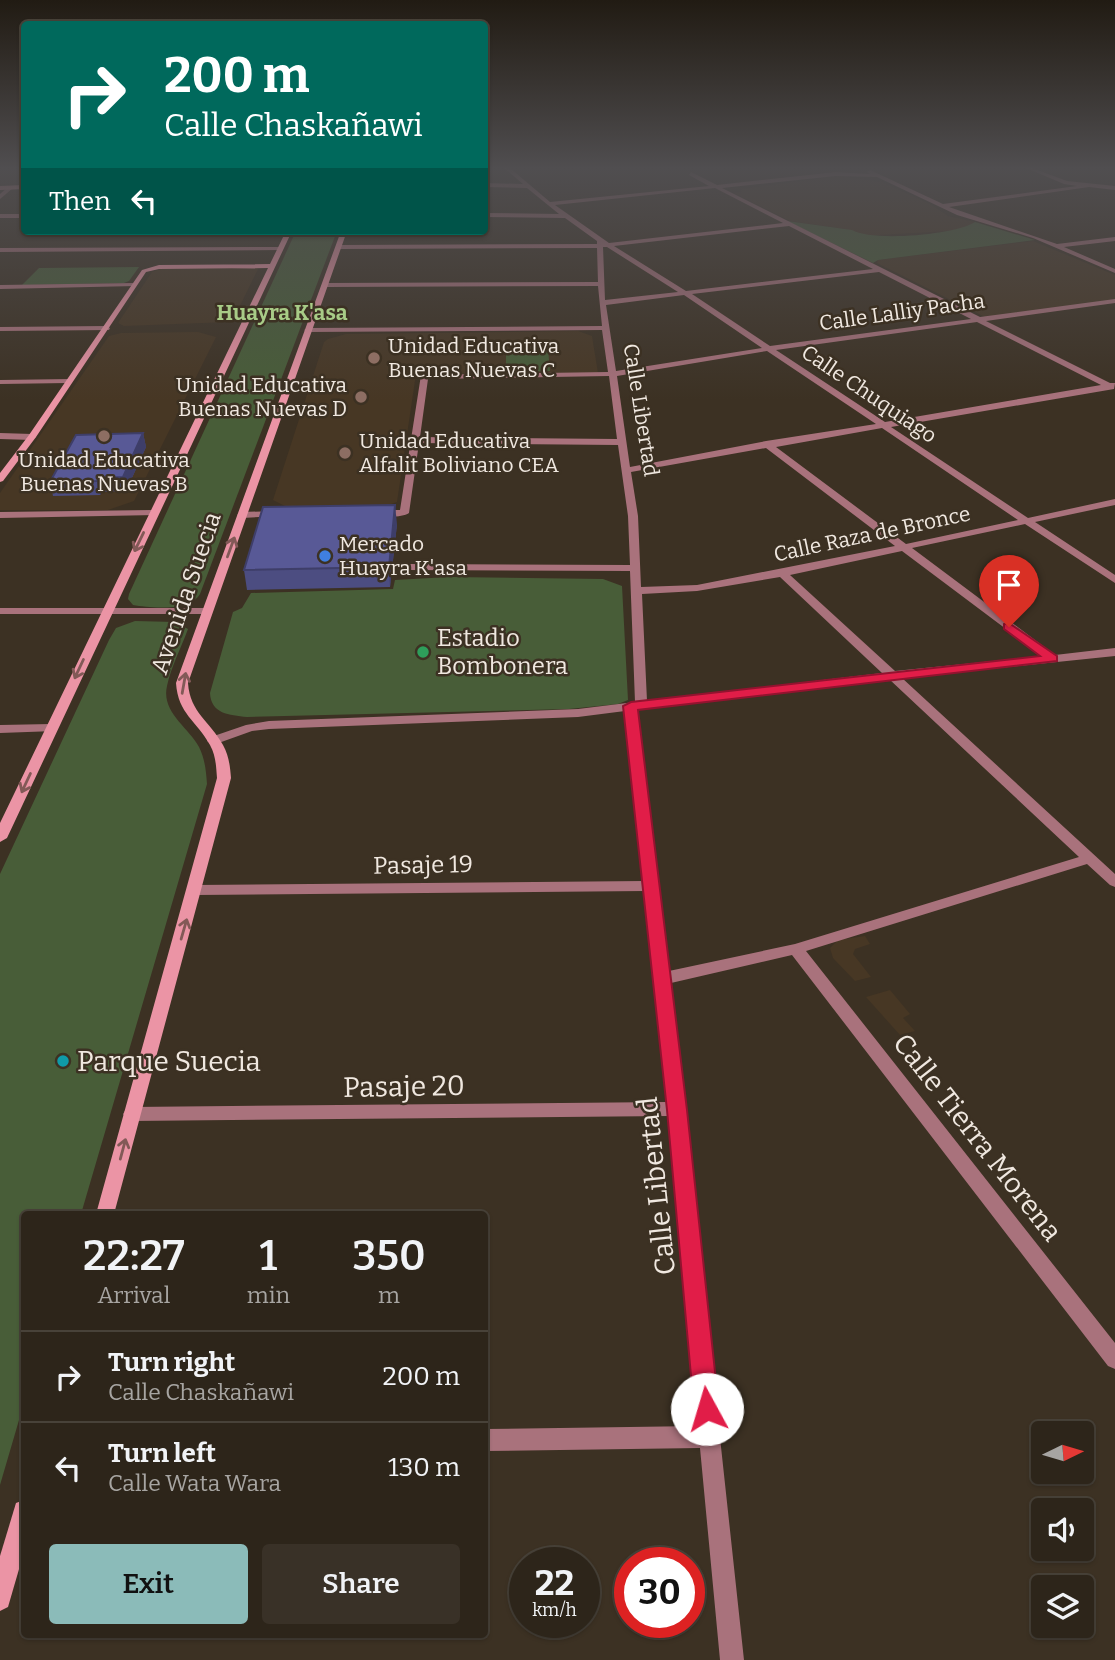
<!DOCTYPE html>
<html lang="en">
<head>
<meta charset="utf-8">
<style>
  :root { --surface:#2d251a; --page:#393127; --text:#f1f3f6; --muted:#a7a5a2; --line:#484239; --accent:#8bbbb9 }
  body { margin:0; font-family:Bitter,serif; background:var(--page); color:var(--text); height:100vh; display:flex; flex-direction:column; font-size:26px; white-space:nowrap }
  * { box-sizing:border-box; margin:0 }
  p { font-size:23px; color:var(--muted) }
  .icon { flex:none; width:38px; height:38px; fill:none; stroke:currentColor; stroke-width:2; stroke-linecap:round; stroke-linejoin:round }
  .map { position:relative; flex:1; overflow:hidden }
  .panel { position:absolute; left:21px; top:1211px; width:467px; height:427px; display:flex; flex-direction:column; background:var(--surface); border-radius:7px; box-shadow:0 2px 5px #0004,0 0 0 2px var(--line) }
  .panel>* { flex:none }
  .banner { position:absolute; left:21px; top:21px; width:467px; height:214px; border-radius:7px; box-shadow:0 2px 5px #0004,0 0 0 2px var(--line); background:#00695c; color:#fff; overflow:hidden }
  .needle { width:46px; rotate:85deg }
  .tools { position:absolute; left:1031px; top:1421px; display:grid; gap:14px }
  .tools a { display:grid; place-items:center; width:63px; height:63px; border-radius:7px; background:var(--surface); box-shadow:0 2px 5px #0004,0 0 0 2px var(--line); font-size:35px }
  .speed { position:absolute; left:509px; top:1547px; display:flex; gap:14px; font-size:35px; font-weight:700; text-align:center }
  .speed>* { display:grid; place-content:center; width:91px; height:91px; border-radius:50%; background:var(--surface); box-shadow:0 2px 5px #0004,0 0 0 2px var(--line); line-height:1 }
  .speed small { font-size:18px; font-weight:400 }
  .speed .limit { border:10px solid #d22; background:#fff; color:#111 }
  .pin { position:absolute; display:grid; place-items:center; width:60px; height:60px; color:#fff; margin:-72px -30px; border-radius:50% 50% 50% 0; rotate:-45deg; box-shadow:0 0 7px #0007 }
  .pin .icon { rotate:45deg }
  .me { position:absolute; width:77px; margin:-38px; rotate:354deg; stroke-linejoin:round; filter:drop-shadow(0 0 5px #0008) }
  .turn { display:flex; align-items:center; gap:24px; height:147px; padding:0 28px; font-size:32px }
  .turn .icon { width:91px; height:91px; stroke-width:2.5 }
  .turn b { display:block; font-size:49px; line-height:60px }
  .then { display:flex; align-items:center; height:66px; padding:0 28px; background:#0003; gap:14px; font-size:26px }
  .eta { display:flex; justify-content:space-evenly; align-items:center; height:119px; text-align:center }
  .eta b { font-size:42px; font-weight:600; line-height:49px }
  .button { display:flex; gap:14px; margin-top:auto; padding:14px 28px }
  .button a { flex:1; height:80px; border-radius:7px; background:var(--accent); color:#111; font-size:28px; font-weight:600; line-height:80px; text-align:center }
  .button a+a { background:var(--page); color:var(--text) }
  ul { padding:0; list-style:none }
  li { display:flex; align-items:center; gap:21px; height:91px; padding:0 28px; border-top:2px solid var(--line) }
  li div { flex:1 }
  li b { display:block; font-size:26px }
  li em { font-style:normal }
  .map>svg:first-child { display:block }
  .built { fill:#473724 }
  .green { fill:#485d38 }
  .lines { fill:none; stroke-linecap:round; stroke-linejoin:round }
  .street { fill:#a9727c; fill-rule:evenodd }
  .secondary { fill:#eb94a5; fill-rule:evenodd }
  .wall { fill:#4c4d81 }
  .shaded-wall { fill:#3e3e69 }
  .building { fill:#585996; stroke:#3e3e69; stroke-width:2 }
  .oneway { stroke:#825957 }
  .route { fill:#e11d48; stroke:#92132f; stroke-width:2 }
  .education-dot { fill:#8d6e63; stroke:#3c3123; stroke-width:2.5 }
  .shop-dot { fill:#3f7fe0; stroke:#3c3123; stroke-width:2.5 }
  .leisure-dot { fill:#2e9e5b; stroke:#3c3123; stroke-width:2.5 }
  .culture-dot { fill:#0f9aa8; stroke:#3c3123; stroke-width:2.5 }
  .labels { text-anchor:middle; stroke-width:5; stroke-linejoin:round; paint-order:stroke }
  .far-street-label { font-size:21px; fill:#f0e8e0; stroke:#3c3123 }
  .far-neighbourhood-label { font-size:21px; font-weight:bold; fill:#a8cc87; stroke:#3c3123 }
  .far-poi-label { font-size:21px; fill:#f0e8e0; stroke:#3c3123; text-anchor:start }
  .street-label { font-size:24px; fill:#f0e8e0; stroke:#3c3123 }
  .poi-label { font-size:24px; fill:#f0e8e0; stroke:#3c3123; text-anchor:start }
  .near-poi-label { font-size:28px; fill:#f0e8e0; stroke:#3c3123; text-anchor:start }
  .near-street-label { font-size:28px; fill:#f0e8e0; stroke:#3c3123 }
</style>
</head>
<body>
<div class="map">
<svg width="1115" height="1660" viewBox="0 0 1115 1660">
  <rect width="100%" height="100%" fill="#3c3123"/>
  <!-- built -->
  <g class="built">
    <path d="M840,176L881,182L930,204L948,216L975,222L966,228L950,231L861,236L845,229L790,221L734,193L741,192L742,189Z"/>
    <path d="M1033,241L1115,275V300L987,318L877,263L878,260Z"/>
    <path d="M163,268H257L258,269L233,320L229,322L124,326L118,323L152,272Z"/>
    <path d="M578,331L592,336L598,373L416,374L397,502L383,507L291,509L273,500L324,342L328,339L346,334Z"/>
    <path d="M198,332L216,337L134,501L108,510H0V493L109,336L121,333Z"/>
    <path d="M865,936L870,944L855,949L853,954L871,977L855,981L833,958L830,948L838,940Z"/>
    <path d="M890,990L910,1014L903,1018L915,1031L900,1035L866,997Z"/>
  </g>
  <!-- green -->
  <g class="green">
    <path d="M787,221L852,230C872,242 955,235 975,222L1035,240L878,260L873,263Z"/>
    <path d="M296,231H337L200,594C189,612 151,608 133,605L128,599L129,594Z"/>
    <path d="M139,267L129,281L124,283L22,285L39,268Z"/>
    <path d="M548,349L550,371L506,372V350Z"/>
    <path d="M449,577L603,579L622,586L628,700L618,704L569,709L247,717C229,715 211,714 210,693L233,612L242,608L251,593L393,589L395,580Z"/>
    <path d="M135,621L175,622L188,629C181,648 171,667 167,686C161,712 188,727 199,747C205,759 206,771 207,784L81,1214H24V1403L0,1485V874L109,640L116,628Z"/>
  </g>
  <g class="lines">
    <!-- street -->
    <g class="street">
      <path d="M504,168H510L550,202L709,186L689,175L691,172L717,185L836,172L870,174L867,172L870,170L943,204L1077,186L1064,184L1026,168H1032L1067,181L1115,186V190L1089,187L949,207L1057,244L1115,237V241L1064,247L1115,269V273L1033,238L957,215L877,177L836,176L722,188L980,317L1115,299V303L986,321L1110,383H1115L1114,389L891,427L1028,518L1115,499V505L1035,522L1115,575V583L1025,524L912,548L1055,655L1115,648V656L902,678L1115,874V887L1110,885L1087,864L806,951L1115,1343V1369L1108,1366L792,955L671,983L744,1660H720L700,1448L485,1451V1429L698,1426L669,1116L132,1121L126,1119L123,1114L126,1109L132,1107L667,1102L645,891L195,895L188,890L195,885L644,881L625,711L578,717L269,729L252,731L213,745L207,741L208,738L246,725L269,721L578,709L635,702L630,571L406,570L401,567L406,564L630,565L628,516L618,445L419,443L409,513C401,518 381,518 373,513L378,510H400L421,375L608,372L602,330L308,332L304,330L308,328L602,326L598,286L325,287L322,285L325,283L598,282L597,248L339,249L336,247L339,245L597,244V241L565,218L485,217V213L559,214L527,188L485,187V183L523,184ZM715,188L783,223L609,243L555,205ZM789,226L873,269L686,291L614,246ZM603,247H607L678,292L605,300ZM879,272L971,319L770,346L692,294ZM684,295L762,348L616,371L606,305ZM977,322L1101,385L885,422L776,350ZM767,351L876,424L766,441L630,467L617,376ZM609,376L617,439L420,437L428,379ZM882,428L1018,520L906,544L776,447ZM766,448L895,546L697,585L641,587L638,516L631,472ZM902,551L1042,656L895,671L790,575ZM780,577L882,673L647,701L642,594L697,591ZM889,679L1079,857L795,944L669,971L638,710Z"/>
      <path d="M8,187L13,188L0,199V194Z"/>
      <rect x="0" y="214" width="24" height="4"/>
      <path d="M283,247L281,250L0,252V248Z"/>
      <path d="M134,283L136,286L0,289V285Z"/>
      <path d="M106,326L110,328L109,330L0,331V327Z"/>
      <path d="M71,379L72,381L68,383L0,384V380Z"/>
      <path d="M0,433L32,434L36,437L32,440L0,439Z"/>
      <path d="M153,510L158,513L156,515L0,518V512Z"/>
      <path d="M277,511L280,512V516L242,518L237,515L242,512Z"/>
      <path d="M0,608H207L213,611L207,614H0Z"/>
      <path d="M51,724L57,728L55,731L0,733V725Z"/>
    </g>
    <!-- secondary -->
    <g class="secondary">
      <path d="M24,185V189L0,190V186Z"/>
      <path d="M286,231H292L7,838L0,842V823L268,268L159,269L146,272L36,437L3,481L0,482V473L29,435L142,270L159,265L270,264Z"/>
      <path d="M341,231H347L188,683C190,713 210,721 223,745C229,756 230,766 231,778L114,1214H96L217,778C216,766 216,756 210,745C197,721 178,714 176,683Z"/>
      <path d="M24,1500V1552L8,1607L0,1611V1556L16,1503Z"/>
    </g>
  </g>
  <!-- wall -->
  <g class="wall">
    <path d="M143,433L146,447L126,491L102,492L100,495L53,496L50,482Z"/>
    <path d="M397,524L390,587L247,590L244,570Z"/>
  </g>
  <!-- shaded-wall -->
  <g class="shaded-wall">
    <path d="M143,433L146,447L126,491L123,477Z"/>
    <path d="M99,478L102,492L100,495L97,481Z"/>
    <path d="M395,505L397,524L390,587L389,567Z"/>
  </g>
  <!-- building -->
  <g class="building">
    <path d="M143,433L123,477L99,478L97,481L50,482L76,435Z"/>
    <path d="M395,505L389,567L244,570L263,507Z"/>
  </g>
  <!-- one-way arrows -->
  <defs><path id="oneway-shaft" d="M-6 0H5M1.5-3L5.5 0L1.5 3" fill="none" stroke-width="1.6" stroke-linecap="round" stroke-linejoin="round" transform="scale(1.75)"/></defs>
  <g class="oneway">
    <use href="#oneway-shaft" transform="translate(139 542) rotate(116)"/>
    <use href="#oneway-shaft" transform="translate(231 547) rotate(-70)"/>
    <use href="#oneway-shaft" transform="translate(79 669) rotate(115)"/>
    <use href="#oneway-shaft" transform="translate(184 683) rotate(-80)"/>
    <use href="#oneway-shaft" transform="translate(26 783) rotate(115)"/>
    <use href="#oneway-shaft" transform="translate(184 929) rotate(-74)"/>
    <use href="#oneway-shaft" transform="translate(123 1149) rotate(-75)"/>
  </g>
  <!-- sky -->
  <linearGradient id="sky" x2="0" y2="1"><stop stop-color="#211b13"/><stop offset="0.42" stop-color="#504e50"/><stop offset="1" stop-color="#504e50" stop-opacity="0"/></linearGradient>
  <rect width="1115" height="400" fill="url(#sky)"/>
  <!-- route -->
  <path class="route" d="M1009,623L1057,656V661L638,710L687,1110L719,1409L715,1418L707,1421L698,1418L694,1409L667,1110L623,706L631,702L1040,656L1004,629V624Z"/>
  <!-- markers -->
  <g class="education-dot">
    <circle cx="374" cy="358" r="7"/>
    <circle cx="361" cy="397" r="7"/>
    <circle cx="104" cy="436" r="7"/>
    <circle cx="345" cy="453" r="7"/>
  </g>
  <circle class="shop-dot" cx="325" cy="556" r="7"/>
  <circle class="leisure-dot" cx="423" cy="652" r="7"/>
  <circle class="culture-dot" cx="63" cy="1061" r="7"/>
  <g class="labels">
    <!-- far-street labels -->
    <g class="far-street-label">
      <text transform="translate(902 312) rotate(-8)" y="7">Calle Lalliy Pacha</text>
      <text transform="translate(869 394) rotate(34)" y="7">Calle Chuquiago</text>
      <text transform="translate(641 410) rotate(81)" y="7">Calle Libertad</text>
      <text transform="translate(872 534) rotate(-12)" y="7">Calle Raza de Bronce</text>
    </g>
    <!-- far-neighbourhood labels -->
    <g class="far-neighbourhood-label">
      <text x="282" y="320">Huayra K'asa</text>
    </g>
    <!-- far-poi labels -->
    <g class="far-poi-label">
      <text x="388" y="353">Unidad Educativa<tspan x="388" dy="24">Buenas Nuevas C</tspan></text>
      <text x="347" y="392" text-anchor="end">Unidad Educativa<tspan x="347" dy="24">Buenas Nuevas D</tspan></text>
      <text x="359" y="448">Unidad Educativa<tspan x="359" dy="24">Alfalit Boliviano CEA</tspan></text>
      <text x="104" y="467" text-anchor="middle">Unidad Educativa<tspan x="104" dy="24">Buenas Nuevas B</tspan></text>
      <text x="339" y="551">Mercado<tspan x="339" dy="24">Huayra K'asa</tspan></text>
    </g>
    <!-- street labels -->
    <g class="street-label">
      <text transform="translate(186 593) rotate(-71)" y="8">Avenida Suecia</text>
      <text transform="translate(423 865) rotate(-1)" y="8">Pasaje 19</text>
    </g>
    <!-- poi labels -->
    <g class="poi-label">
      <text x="437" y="646">Estadio<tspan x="437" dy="28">Bombonera</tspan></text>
    </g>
    <!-- near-poi labels -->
    <g class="near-poi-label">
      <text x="77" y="1071">Parque Suecia</text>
    </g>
    <!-- near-street labels -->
    <g class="near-street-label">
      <text transform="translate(404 1086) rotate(-1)" y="10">Pasaje 20</text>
      <text transform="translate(978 1137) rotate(52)" y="10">Calle Tierra Morena</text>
      <text transform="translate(656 1186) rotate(-96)" y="10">Calle Libertad</text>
    </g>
  </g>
</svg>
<div class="tools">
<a><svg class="needle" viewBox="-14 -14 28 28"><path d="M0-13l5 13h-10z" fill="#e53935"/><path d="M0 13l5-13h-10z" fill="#a7a5a2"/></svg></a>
<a><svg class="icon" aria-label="sound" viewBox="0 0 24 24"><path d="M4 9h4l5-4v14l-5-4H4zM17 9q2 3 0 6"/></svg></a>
<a><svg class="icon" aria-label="layers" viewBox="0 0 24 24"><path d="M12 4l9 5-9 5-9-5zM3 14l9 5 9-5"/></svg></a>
</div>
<div class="speed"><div>22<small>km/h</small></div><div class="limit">30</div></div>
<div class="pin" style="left:1009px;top:627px;background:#d93025"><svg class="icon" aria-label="arrive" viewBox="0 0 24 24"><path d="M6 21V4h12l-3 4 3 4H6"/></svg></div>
<svg class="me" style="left:707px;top:1409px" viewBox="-20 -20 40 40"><circle r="19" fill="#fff"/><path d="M0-13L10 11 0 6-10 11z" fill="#e11d48"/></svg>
<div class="banner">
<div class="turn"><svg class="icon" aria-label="right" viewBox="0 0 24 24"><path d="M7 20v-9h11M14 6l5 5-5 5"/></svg><div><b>200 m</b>Calle Chaskañawi</div></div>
<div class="then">Then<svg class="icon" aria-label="left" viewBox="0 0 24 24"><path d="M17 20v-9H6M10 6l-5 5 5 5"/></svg></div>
</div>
<section class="panel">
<div class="eta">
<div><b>22:27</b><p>Arrival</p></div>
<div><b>1</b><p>min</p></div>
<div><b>350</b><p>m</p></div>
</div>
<ul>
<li><svg class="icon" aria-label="right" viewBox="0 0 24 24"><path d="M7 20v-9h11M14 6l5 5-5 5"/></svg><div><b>Turn right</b><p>Calle Chaskañawi</p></div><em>200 m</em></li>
<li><svg class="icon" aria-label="left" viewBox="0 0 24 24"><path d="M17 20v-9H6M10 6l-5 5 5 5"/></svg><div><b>Turn left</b><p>Calle Wata Wara</p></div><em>130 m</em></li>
</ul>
<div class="button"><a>Exit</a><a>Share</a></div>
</section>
</div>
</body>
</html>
